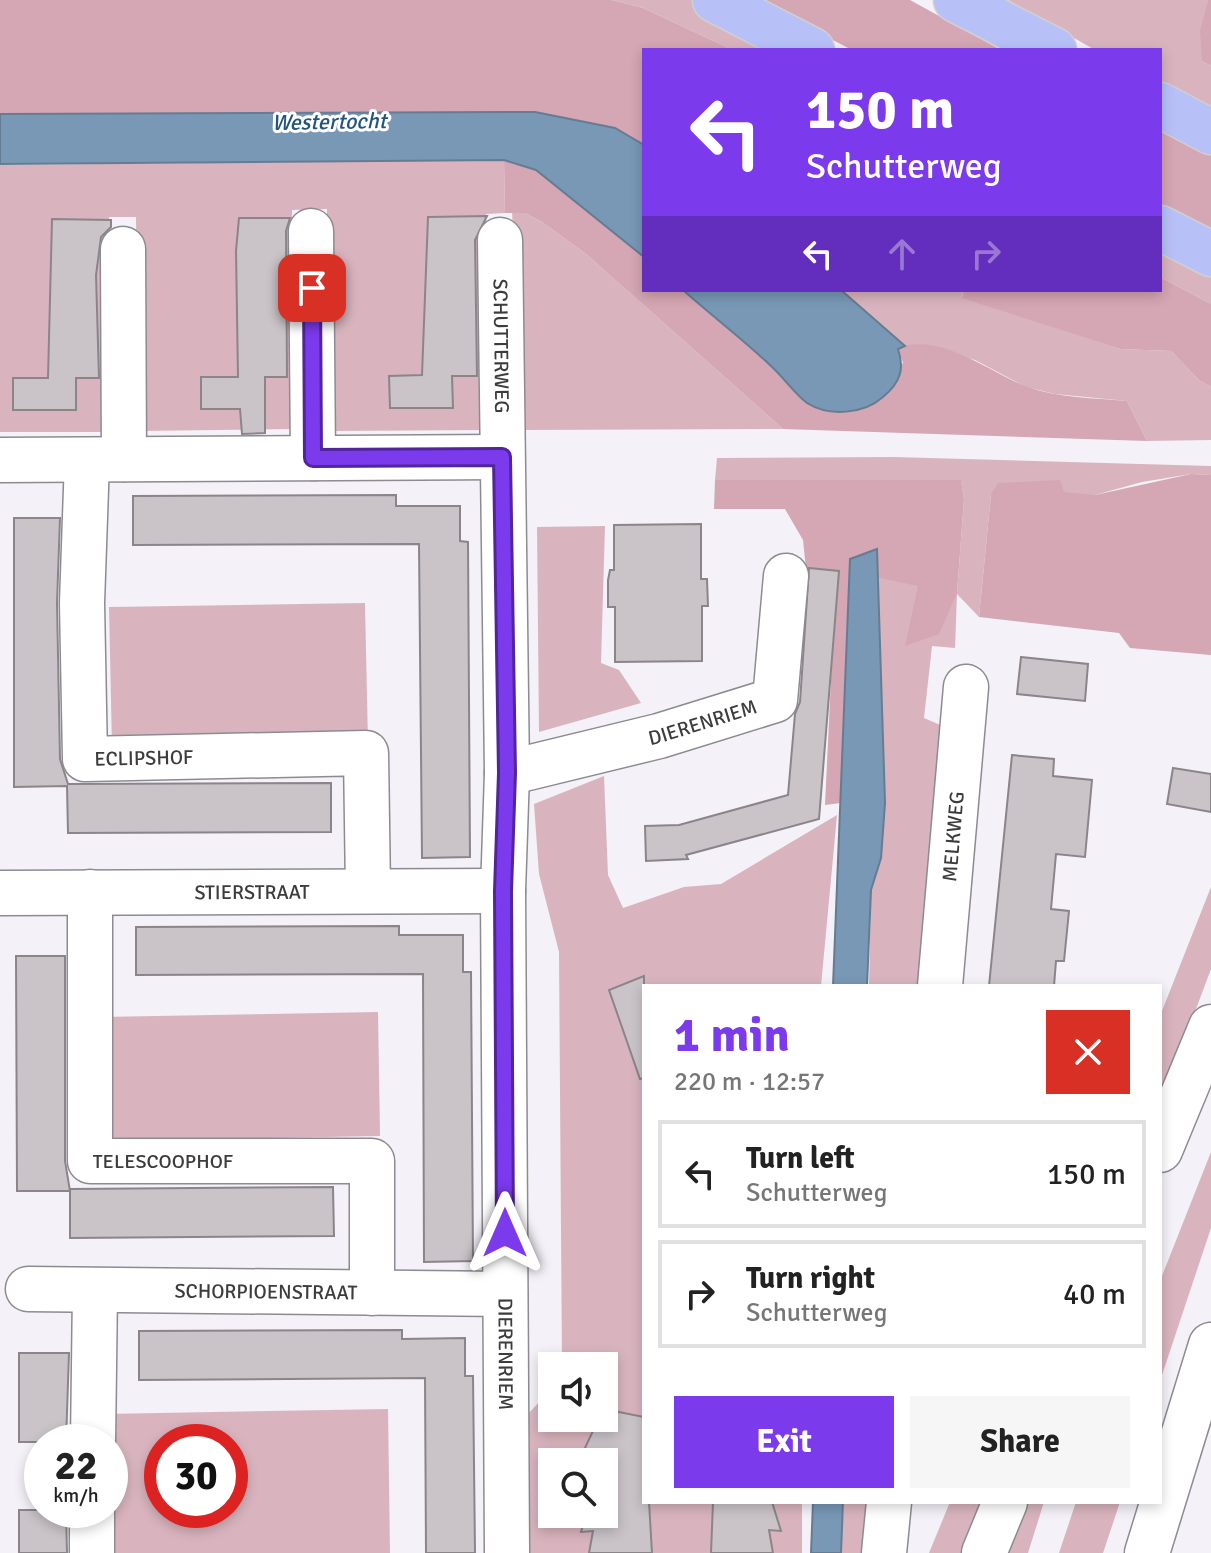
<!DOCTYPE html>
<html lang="en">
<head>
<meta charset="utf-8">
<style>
  :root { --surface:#fff; --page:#f6f6f6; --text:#222; --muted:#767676; --line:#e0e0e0; --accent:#7c3aed }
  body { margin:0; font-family:Signika,sans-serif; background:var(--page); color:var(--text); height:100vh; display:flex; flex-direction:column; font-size:30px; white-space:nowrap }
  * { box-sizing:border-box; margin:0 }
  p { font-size:26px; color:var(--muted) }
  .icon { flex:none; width:44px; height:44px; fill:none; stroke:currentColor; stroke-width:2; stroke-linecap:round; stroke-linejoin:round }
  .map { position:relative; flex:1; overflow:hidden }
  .details { position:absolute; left:642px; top:984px; width:520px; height:520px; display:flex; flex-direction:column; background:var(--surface); border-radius:0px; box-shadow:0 4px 12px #0003 }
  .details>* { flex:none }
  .hud { position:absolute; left:642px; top:48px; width:520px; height:244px; border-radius:0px; box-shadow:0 4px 12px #0003; background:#7c3aed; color:#fff; overflow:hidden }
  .fabs { position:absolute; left:538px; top:1352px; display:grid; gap:16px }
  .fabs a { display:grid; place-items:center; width:80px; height:80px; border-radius:0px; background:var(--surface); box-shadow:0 4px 12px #0003; font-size:40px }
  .speed { position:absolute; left:24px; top:1424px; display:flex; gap:16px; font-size:40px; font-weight:700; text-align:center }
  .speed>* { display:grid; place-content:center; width:104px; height:104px; border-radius:50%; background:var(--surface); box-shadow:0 4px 12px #0003; line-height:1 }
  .speed small { font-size:20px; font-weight:400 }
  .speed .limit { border:12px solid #d22; background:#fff; color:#111 }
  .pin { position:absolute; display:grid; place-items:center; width:68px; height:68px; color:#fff; margin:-34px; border-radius:16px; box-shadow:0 4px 12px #0006 }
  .me { position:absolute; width:88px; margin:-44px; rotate:0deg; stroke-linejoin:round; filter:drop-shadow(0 0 6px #0008) }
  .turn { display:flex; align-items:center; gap:28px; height:168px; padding:0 32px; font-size:36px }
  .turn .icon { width:104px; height:104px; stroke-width:2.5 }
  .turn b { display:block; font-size:56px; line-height:68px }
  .lanes { display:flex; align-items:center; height:76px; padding:0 32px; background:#0003; justify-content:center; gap:40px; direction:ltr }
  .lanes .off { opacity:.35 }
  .round { display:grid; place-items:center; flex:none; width:84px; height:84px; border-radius:0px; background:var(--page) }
  .head { display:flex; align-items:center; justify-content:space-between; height:136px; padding:0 32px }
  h1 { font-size:48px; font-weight:800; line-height:60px; color:var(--accent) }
  .action { display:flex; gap:16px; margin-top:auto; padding:16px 32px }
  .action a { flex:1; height:92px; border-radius:0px; background:var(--accent); color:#fff; font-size:32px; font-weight:800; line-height:92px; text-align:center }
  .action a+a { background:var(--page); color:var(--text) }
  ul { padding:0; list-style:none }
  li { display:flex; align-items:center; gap:24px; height:108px; margin:0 16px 12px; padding:0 16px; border:4px solid var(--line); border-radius:0px }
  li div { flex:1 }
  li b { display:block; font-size:30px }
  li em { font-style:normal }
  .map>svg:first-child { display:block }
  .green { fill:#d9b4be; fill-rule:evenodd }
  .forest { fill:#d5a6b3 }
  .water { fill:#7898b6; stroke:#667c92; stroke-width:2 }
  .building { fill:#cac4c8; stroke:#8b858a; stroke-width:2 }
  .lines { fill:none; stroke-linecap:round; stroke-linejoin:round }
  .minor-casing { stroke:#8d8b91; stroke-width:47 }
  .major-casing { stroke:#d0d0d0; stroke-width:47 }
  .minor { stroke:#fff; stroke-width:44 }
  .major { stroke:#b8c0f8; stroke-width:44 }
  .route-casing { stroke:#51269a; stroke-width:20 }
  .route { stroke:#7c3aed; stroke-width:14 }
  .labels { text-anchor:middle; stroke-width:6; stroke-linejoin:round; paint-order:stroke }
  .street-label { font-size:20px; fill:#3c3b3d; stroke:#fff }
  .water-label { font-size:22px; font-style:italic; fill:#23547e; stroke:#fff }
</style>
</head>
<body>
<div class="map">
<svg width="1211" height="1553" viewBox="0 0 1211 1553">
  <rect width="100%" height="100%" fill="#f4f1f8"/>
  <!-- green -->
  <g class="green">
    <path d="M612,0H695L792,50H733L643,8Z"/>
    <path d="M1008,0H1208L1202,61L1211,66V112L1160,85V50H1095Z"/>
    <path d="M504,160L505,213L486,214L487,430L329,431L327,209L292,210L293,429L138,431L136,217H109V432H0V165Z"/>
    <path d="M512,212L525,213L542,222L586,254L783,429L524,430Z"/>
    <path d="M1160,243L1211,270V304L1160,277Z"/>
    <path d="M841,290H964L962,297L1120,349L1171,351L1199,380L1211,387V440L1147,441L1127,401L1055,394L1026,387L975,360L926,346H905Z"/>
    <path d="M894,457L1211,466V475L1191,474L1142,482L1095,495L991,494L979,617L957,594L955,648L932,646L924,718L945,727L918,986H869L871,890L881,858L885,803L875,576L957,593L964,499L961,481L715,480L717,458Z"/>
    <path d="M605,526L601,663L619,670L641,703L539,732L537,527Z"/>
    <path d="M365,603L368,743L112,748L109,607Z"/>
    <path d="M604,776L608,875L623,908L684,887L721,884L837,815L821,986H644V1502H802V1553H518L517,1426L552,1388V1418H604V1366H562L559,952L539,874L534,804ZM552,1462H604V1514H552Z"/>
    <path d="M1211,887V969L1160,1105V1016Z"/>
    <path d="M378,1012L380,1136L103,1141L100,1017Z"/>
    <path d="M1211,1152V1228L1160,1381V1281Z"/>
    <path d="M388,1409L390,1553H106L110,1442L104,1414ZM162,1442H230V1510H162Z"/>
    <path d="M844,1502H876L872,1553H841Z"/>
    <path d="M950,1502H989L967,1553H929Z"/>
    <path d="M1028,1502H1044L1028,1553H1006Z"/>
    <path d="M1076,1502H1120L1103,1553H1059Z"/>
  </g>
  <!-- forest -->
  <g class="forest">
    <path d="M0,0H612L643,8L733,50H644V145L615,128L535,112L0,114Z"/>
    <path d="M756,0H910L1001,50H852Z"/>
    <path d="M1208,0H1211V66L1202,61L1200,31Z"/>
    <path d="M1160,126L1211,152V233L1160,207Z"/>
    <path d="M504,160L536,170L644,257V290H683L773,367L808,403L826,411H852L903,363L898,348C942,332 989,373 1028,387C1059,398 1094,398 1127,401L1147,441L783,429L586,254L542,222L525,213H505Z"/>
    <path d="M1160,277L1211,304V387L1199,380L1171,351L1120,349L962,298L964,290H1160Z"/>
    <path d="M1191,474L1211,475V655L1130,648L1119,633L979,617L991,494L998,483L1060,480L1064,492L1095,495Z"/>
    <path d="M715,480H961L964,499L957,593L939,634L905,646L918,586L875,577L841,803L825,805L836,575L806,569L803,540L785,509H714Z"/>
  </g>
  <!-- water -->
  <g class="water">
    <path d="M535,112L615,128L644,145V257L536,170L504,160L0,164V114Z"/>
    <path d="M683,290H841L905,346L898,349C905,369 900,383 883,397C864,414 829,417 807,403C794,393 784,378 772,367C744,340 712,316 683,290Z"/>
    <path d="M877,549L885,803L881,858L871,890L867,986H833L850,559Z"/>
    <path d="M813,1502H843L841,1553H811Z"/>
  </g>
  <!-- building -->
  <g class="building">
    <path d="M487,216L475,240L477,376H452L453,408H390L389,376L422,375L428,217Z"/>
    <path d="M239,218H290L286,231L287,377H265V433L242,434L240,409H201V377H238L236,251Z"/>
    <path d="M52,219L111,220V227L101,237L96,275L99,378H76V410H13V378H48Z"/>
    <path d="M396,495V506H460V541L468,542L470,857L422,858L419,544L133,545V496Z"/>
    <path d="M14,518H60L57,603L60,759L68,784L331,783V832L68,833L67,786L14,787Z"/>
    <path d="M701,524V579H707L708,606H702V661L615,662V607H608V580L610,570H614V525Z"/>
    <path d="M809,568L839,571L819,819L686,855L688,859L646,861L645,826L679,825L788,795L795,714L800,702Z"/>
    <path d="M1021,657L1088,664L1085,701L1017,694Z"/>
    <path d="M1012,755L1054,759L1053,776L1092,780L1085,857L1056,854L1051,909L1069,911L1064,961H1056L1054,986H989Z"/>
    <path d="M1173,768L1211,774V812L1167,804Z"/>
    <path d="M399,926V935H463V972H471L473,1261L424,1262L423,974L136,975V927Z"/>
    <path d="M16,956H65V1161L70,1191H17Z"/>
    <path d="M644,976V1078L640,1079L609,990Z"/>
    <path d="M333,1187L334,1236L70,1238V1189Z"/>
    <path d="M402,1330V1339L465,1338V1376H473L475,1553H426L425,1378L139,1380V1331Z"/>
    <path d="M19,1353H69L66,1442H19Z"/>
    <path d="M604,1409L644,1417V1502H649L652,1553H589L593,1531L581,1532L586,1514H604V1462H592L596,1451L584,1450L599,1418H604Z"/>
    <path d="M713,1502H772L781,1531L769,1530L773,1553H711Z"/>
    <path d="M19,1510H66L67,1553H19Z"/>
  </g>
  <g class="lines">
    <!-- minor casing -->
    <g class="minor-casing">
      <g id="minor">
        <path d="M311,231L313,458"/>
        <path id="s1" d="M500,240L507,773L503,891L507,1553"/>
        <path d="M123,249L124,459"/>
        <path d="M0,460L502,457"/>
        <path id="s2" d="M87,460L82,603L85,759L366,753L368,891"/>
        <path id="s3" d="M507,773L659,736L775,700L786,576"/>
        <path id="s4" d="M90,892V1161H372V1293"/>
        <path id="s5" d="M0,893L503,891"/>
        <path id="s6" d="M940,986L966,687"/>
        <path d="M1160,1150L1211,1027"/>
        <path id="s7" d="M28,1289L505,1294"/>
        <path d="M93,1442L95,1291"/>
        <path d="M92,1553V1510"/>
        <path d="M884,1553L889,1502"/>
        <path d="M984,1553L1005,1502"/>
        <path d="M1147,1553L1211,1345"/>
      </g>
    </g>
    <!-- major casing -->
    <g class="major-casing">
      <g id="major">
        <path d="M715,0L812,50"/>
        <path d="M956,0L1054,50"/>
        <path d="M1160,105L1211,132"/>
        <path d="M1160,228L1211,254"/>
      </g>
    </g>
    <!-- minor -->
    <use href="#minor" class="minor"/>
    <!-- major -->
    <use href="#major" class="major"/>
  </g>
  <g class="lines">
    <!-- route casing -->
    <g class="route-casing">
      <path id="route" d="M312,288L313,458L502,457L507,773L503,891L505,1233"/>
    </g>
    <!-- route -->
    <use href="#route" class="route"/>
  </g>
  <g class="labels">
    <!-- street labels -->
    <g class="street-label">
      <text dy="7" stroke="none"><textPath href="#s1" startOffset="106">SCHUTTERWEG</textPath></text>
      <text dy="7" stroke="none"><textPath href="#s3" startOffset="202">DIERENRIEM</textPath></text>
      <text dy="7" stroke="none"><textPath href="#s2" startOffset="358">ECLIPSHOF</textPath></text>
      <text dy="7" stroke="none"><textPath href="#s6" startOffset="150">MELKWEG</textPath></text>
      <text dy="7" stroke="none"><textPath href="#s5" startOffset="252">STIERSTRAAT</textPath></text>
      <text dy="7" stroke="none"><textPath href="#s4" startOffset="342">TELESCOOPHOF</textPath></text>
      <text dy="7" stroke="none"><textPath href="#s7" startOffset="238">SCHORPIOENSTRAAT</textPath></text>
      <text dy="7" stroke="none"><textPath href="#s1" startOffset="1114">DIERENRIEM</textPath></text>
    </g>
    <!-- water labels -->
    <g class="water-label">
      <text transform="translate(329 121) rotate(-1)" y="8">Westertocht</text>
    </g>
  </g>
</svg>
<div class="fabs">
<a><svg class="icon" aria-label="sound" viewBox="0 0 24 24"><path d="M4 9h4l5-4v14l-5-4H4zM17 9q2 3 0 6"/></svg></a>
<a><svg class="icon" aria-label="search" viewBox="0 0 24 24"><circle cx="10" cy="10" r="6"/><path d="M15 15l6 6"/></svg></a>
</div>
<div class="speed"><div>22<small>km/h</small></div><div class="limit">30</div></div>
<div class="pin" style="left:312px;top:288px;background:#d93025"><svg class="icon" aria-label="arrive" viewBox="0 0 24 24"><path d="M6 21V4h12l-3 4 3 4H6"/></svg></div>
<svg class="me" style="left:505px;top:1233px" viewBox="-20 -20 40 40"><path d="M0-17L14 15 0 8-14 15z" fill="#7c3aed" stroke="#fff" stroke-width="4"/></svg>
<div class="hud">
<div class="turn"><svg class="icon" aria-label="left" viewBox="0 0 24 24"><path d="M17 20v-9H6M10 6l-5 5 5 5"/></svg><div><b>150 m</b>Schutterweg</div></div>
<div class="lanes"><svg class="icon" aria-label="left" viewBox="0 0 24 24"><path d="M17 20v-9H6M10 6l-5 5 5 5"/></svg><svg class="icon off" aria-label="ahead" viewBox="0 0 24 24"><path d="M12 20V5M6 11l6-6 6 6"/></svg><svg class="icon off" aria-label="right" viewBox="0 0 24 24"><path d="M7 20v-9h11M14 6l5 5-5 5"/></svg></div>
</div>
<section class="details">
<div class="head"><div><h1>1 min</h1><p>220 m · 12:57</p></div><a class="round" style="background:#d93025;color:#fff"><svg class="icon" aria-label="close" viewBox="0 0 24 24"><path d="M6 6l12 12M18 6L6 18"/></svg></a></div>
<ul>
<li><svg class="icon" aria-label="left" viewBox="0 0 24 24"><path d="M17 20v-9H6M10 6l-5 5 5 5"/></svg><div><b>Turn left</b><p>Schutterweg</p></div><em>150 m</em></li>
<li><svg class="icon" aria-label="right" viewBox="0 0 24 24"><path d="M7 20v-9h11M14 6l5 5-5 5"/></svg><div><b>Turn right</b><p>Schutterweg</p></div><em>40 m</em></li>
</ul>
<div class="action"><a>Exit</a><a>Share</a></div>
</section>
</div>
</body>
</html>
